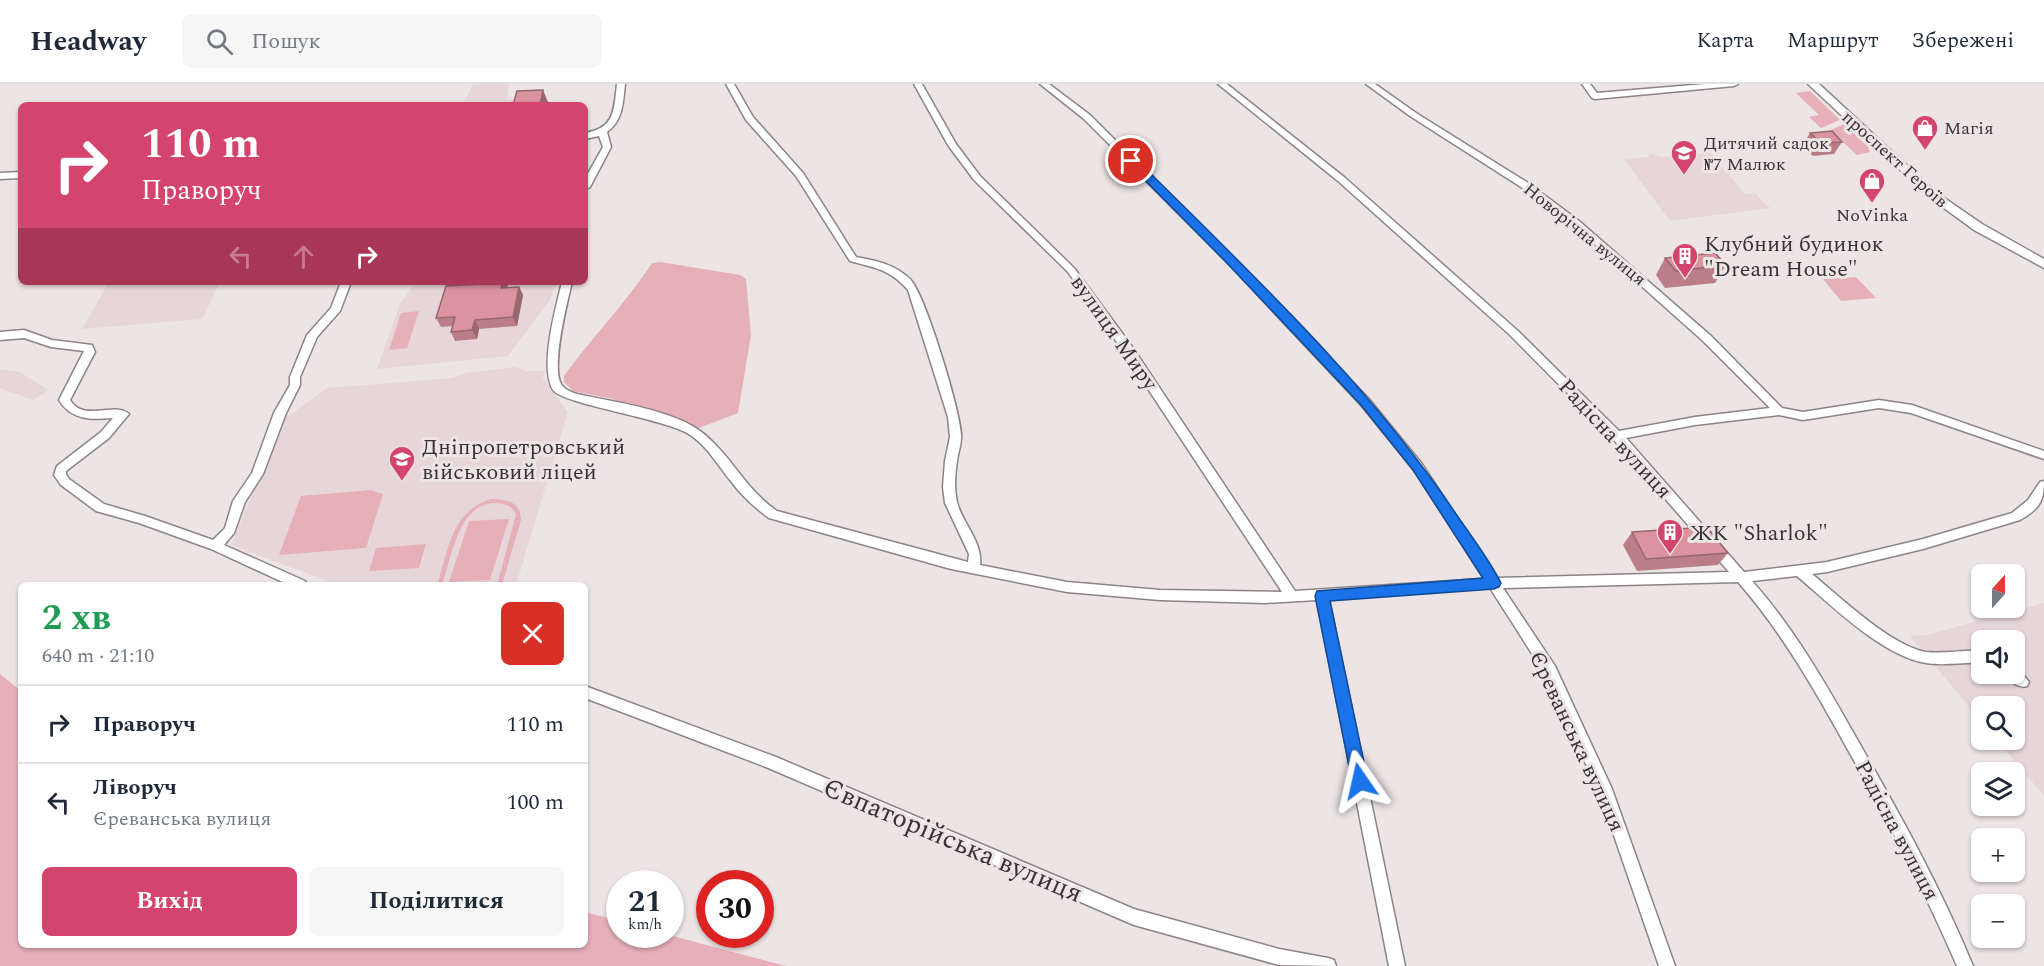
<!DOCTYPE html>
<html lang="uk">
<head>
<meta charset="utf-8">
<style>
  :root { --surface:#fff; --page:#f6f6f7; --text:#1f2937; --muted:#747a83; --line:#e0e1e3; --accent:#d3456c }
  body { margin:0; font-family:Spectral,serif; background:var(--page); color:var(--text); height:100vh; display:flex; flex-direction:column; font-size:22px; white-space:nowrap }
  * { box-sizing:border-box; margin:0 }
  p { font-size:20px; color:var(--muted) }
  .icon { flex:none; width:33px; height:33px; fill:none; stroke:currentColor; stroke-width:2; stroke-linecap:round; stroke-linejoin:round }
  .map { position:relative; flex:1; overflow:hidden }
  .panel { position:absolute; left:18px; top:498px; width:570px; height:366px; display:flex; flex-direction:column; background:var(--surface); border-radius:9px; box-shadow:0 2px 4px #0004 }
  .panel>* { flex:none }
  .banner { position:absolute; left:18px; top:18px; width:570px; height:183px; border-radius:9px; box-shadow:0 2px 4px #0004; background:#d3456c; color:#fff; overflow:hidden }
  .needle { width:39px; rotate:21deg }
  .controls { position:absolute; left:1971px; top:480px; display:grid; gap:12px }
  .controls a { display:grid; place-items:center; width:54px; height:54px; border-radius:9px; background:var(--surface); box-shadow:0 2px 4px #0004; font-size:30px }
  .speed { position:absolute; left:606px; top:786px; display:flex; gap:12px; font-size:30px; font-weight:700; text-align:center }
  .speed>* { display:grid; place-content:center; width:78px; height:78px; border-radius:50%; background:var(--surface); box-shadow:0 2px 4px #0004; line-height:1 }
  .speed small { font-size:15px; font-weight:400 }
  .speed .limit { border:9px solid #d22; background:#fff; color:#111 }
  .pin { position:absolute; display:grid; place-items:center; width:51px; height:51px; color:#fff; margin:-26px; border:3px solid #fff; border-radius:50%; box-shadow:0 2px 6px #0007 }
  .me { position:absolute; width:66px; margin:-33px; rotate:349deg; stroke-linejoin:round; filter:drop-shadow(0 0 4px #0008) }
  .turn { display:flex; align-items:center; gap:21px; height:126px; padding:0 24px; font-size:27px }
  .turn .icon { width:78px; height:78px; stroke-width:2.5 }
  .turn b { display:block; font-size:42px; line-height:51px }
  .lanes { display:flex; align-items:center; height:57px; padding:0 24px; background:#0003; justify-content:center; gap:30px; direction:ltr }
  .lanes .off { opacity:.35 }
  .round { display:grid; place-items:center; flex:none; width:63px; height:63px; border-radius:9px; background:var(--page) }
  .headline { display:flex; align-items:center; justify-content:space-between; height:102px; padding:0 24px }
  h1 { font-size:36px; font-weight:700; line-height:45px; color:#1e9e55 }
  .cta { display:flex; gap:12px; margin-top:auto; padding:12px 24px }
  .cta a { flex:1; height:69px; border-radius:9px; background:var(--accent); color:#fff; font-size:24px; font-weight:700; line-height:69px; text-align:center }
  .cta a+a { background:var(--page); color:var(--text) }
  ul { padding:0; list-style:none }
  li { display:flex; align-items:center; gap:18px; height:78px; padding:0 24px; border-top:2px solid var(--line) }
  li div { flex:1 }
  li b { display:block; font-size:22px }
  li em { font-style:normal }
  header { display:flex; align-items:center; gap:36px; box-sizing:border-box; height:84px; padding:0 30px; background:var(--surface); border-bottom:2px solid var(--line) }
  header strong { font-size:28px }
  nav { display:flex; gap:33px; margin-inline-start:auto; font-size:21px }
  .search { width:420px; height:54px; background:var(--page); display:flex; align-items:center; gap:15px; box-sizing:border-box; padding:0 21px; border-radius:9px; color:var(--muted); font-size:22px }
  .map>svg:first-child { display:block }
  .built { fill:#e7d6d9; fill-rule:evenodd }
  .green { fill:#e7b0b9 }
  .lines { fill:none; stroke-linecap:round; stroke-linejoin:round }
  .minor-casing { stroke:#8c8485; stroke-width:3 }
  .major-casing { stroke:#8c8485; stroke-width:3 }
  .minor { fill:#fff; fill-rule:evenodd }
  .major { fill:#fff; fill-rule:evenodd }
  .wall { fill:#bb7e89 }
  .shaded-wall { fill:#99676f }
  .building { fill:#da939f; stroke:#99676f; stroke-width:1.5 }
  .route { fill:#1a73e8; stroke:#114b97; stroke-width:1.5 }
  .labels { text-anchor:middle; stroke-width:6; stroke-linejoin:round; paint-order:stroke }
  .far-poi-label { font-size:18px; fill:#383435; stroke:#ece4e5; text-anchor:start }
  .far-street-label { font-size:18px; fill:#383435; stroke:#ece4e5 }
  .poi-label { font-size:22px; fill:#383435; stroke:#ece4e5; text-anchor:start }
  .street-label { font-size:22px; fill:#383435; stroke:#ece4e5 }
  .near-street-label { font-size:27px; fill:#383435; stroke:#ece4e5 }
</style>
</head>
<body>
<header>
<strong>Headway</strong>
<div class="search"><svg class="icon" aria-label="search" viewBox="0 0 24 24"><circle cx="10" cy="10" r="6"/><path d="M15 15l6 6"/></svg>Пошук</div>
<nav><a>Карта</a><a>Маршрут</a><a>Збережені</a></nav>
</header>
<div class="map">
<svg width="2044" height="882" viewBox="0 0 2044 882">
  <rect width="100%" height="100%" fill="#ece4e5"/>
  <!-- built -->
  <g class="built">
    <path d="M473,0H509L507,16L522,15L521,21H463Z"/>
    <path d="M1649,69L1661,73L1711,69L1745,110L1754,109L1770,124L1670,137L1624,75L1649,73Z"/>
    <path d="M109,198H220L202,235L82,245Z"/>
    <path d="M416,198H555L550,216L508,272L377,285L400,220Z"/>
    <path d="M515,283L525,287H544L543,294L568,328L516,501H338L231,461L284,335L327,304L453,294L466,289Z"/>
    <path d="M0,285L20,288L48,306L33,316L0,304Z"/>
    <path d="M2044,519V712L1997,656H2014V622H1982L1981,637L1910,552L1926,551ZM1982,556H2014V590H1982Z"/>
  </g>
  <!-- green -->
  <g class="green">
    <path d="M1810,7L1840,36L1821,44L1809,33L1819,31L1796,9Z"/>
    <path d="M1844,40L1868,63L1870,68L1857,71L1842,57L1830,58L1822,50Z"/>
    <path d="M661,178L740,191L746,195L751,251L738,329L699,344L613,315L573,307L564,298V292C592,253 626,219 652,179Z"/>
    <path d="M1856,193L1876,214L1841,217L1823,195Z"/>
    <path d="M419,227L407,264L389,266L401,229Z"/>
    <path d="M371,406L383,410L366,464L279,471L301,412Z"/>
    <path d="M491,415C507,415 521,418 521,436L502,501H497L516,430C511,422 505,419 496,419C458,419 452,473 442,501H437C449,465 451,427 491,415Z"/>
    <path d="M509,435L490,496L449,498L469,437Z"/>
    <path d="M426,460L419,484L369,487L376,464Z"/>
    <path d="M0,590L21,607V861H585V828L619,837L620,850L669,851L786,882H0Z"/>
  </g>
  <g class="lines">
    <!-- minor casing -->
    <g class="minor-casing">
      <g id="minor">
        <path d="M617,0H625C623,18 623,37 607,48L611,63L590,103L585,106V95L603,63L599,52L585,55V49C615,44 614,26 617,0Z"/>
        <path d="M726,0H734L753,33L803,89L856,173C877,177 894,180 910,195C925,210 960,326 961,350C962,359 958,368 957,377C955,390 954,405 957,418C962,439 983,458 980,481L1067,498L1160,506L1282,508L1125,270L1068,188L974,96L948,61L914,0H922L956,60L980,92L1074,184L1133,264L1295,507L1484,495L1414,386L1361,321L1226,177L1084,35L1040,0H1049L1090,31L1232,173L1369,315L1422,380L1497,494L1729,488L1613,355L1510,251L1338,97L1218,0H1227L1344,93L1518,247L1619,347L1695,333L1770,324L1703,257L1573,141L1521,103L1410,32L1366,0H1375L1416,29L1528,99L1579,137L1711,252L1782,324L1803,328L1879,316L1912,321L2044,367V375L1911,329L1879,324L1803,336L1779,331L1695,341L1626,354L1744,488L1827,478L1923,455L2012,429L2028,416L2040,398L2044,397C2044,418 2039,425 2020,436L1923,465L1827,488L1812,490C1840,513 1891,562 1926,568C1944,570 1963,566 1982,567V579C1963,578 1944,582 1926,579C1882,572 1830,520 1797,492L1752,497C1794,544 1827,602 1858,657C1900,730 1941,804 1973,882H1957C1925,808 1888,736 1848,666C1816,608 1782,548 1738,498L1503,504L1555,582L1612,705L1675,882H1659L1600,711L1545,590L1490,504L1329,515L1405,882H1389L1317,516L1265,519L1160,516L1067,508L951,485L769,434C754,423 741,411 730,396C717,380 705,359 687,349C661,334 563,320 553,306C539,283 556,223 562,198H572C567,219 551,282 561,300C565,306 571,308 577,310C613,318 676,326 704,350C732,373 746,406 777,427L968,478L969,470L945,419L943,403L945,377L950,353L948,333L908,206C890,185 875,184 850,177L796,92L746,36Z"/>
        <path d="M1582,0H1590L1597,9L1705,0H1738L1734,2L1595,15L1592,14Z"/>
        <path d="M21,88V94L0,95V89Z"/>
        <path d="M341,198H351L340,227L317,253L300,293V301L286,329L263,390L245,418L234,449L224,461L305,497L307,501H289L211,465L139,439L96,427L61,401L54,391L57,382L101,348L113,334C91,336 71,336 59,316L84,267L51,263L24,254L0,256V248L24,246L52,256L92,261L95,268L70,316C84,339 115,317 129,330L109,354L66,387V390L69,395L104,420L145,432L213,456L225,444L233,417L252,389L274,329L290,301V293L307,251L331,224Z"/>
        <path d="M2014,584L2019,586L2029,598L2027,602C2018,605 2010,597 2008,590H2014Z"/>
        <path d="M585,602L776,673L1134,825L1279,865L1328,874L1334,876L1336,882L1279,881L1134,841L766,683L585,614Z"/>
      </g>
    </g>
    <!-- major casing -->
    <g class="major-casing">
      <path id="major" d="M1808,0H1819L1937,109L1982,140L2044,175V184L1974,146L1929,113Z"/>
    </g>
    <!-- minor -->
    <use href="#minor" class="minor"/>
    <!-- major -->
    <use href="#major" class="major"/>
  </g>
  <!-- wall -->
  <g class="wall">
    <path d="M1810,49L1842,58L1834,70L1813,72L1802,62Z"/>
    <path d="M1665,174L1726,181L1715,199L1665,204L1656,191Z"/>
    <path d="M483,200L508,204L519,203L523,211L517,242L479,245L477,255L455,257L451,248L453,242L441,243L436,234Z"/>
    <path d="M1632,448L1728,469L1718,481L1637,487L1623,461Z"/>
  </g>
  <!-- shaded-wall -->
  <g class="shaded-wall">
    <path d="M543,6L548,18L547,21H540Z"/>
    <path d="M503,198H509L505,213L501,204Z"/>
    <path d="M519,203L523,211L517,242L513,233Z"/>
    <path d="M475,236L479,245L477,255L472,246Z"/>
  </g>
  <!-- building -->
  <g class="building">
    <path d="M543,6L540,21H513L517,7Z"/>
    <path d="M1832,47L1842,58L1821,59L1810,49Z"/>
    <path d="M1715,169L1726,181L1676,187L1665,174Z"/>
    <path d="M484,198H503L501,204L519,203L513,233L475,236L472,246L451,248L455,233L436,234L446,202L483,200Z"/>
    <path d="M1707,443L1728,469L1646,475L1632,448Z"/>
  </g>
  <!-- route -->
  <path class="route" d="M1128,74H1135C1248,187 1367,297 1456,430C1471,452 1489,475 1501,499L1499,503L1494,505L1330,517L1368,697L1365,702L1360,704L1354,702L1352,697L1315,512L1317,507L1483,494L1413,386L1361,321L1225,177L1128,79Z"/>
  <!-- icons -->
  <defs>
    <g id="shop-pin" transform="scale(1.35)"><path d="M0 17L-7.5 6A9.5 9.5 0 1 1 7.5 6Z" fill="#d3456c" stroke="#ece4e5"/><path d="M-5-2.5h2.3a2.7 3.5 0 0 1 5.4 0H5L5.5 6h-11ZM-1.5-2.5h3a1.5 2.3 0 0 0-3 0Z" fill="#fff"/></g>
    <g id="school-pin" transform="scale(1.35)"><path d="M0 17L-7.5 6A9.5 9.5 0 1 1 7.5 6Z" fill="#d3456c" stroke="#ece4e5"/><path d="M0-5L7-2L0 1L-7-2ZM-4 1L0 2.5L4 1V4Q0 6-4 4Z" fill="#fff"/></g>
    <g id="building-pin" transform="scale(1.35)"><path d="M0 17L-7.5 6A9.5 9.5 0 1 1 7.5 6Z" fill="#d3456c" stroke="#ece4e5"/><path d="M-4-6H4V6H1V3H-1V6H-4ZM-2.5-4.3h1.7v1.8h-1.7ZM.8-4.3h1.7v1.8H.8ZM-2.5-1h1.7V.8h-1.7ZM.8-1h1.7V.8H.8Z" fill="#fff"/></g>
  </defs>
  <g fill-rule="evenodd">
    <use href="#shop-pin" x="1925" y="44"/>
    <use href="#school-pin" x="1684" y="69"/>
    <use href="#shop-pin" x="1872" y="97"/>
    <use href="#building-pin" x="1685" y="172"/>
    <use href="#school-pin" x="402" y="375"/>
    <use href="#building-pin" x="1670" y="448"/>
  </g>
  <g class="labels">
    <!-- far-poi labels -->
    <g class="far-poi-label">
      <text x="1944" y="50">Магія</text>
      <text x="1704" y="65">Дитячий садок<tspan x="1704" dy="21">№7 Малюк</tspan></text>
      <text x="1872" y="137" text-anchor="middle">NoVinka</text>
    </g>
    <!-- far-street labels -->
    <g class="far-street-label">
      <text transform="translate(1895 75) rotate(42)" y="6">проспект Героїв</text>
      <text transform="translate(1585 150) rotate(39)" y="6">Новорічна вулиця</text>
    </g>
    <!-- poi labels -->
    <g class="poi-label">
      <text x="1704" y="167">Клубний будинок<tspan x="1704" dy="25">"Dream House"</tspan></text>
      <text x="422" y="370">Дніпропетровський<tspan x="422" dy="25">військовий ліцей</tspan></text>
      <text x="1690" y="456">ЖК "Sharlok"</text>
    </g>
    <!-- street labels -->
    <g class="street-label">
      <text transform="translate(1115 248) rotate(55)" y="8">вулиця Миру</text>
      <text transform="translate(1616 354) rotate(47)" y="8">Радісна вулиця</text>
      <text transform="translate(1578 657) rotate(65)" y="8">Єреванська вулиця</text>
      <text transform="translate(1898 746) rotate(62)" y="8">Радісна вулиця</text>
    </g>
    <!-- near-street labels -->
    <g class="near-street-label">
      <text transform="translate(953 756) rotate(23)" y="9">Євпаторійська вулиця</text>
    </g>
  </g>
</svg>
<div class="controls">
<a><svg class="needle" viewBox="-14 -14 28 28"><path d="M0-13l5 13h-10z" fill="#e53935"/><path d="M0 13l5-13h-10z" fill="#747a83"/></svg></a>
<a><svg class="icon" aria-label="sound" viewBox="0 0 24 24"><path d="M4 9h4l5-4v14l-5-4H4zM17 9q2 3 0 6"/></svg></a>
<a><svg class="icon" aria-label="search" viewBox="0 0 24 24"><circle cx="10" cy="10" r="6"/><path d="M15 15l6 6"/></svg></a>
<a><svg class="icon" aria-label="layers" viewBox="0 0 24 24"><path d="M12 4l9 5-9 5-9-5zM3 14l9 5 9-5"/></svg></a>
<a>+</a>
<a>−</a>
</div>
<div class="speed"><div>21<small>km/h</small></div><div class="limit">30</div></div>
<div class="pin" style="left:1131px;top:77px;background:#d93025"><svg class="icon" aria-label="arrive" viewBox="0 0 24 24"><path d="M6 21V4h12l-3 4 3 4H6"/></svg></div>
<svg class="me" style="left:1360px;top:697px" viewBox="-20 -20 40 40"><path d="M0-17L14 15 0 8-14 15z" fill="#1a73e8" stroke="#fff" stroke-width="4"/></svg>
<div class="banner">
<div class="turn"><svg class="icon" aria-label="right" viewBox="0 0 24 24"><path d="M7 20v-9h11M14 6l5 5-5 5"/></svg><div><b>110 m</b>Праворуч</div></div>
<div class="lanes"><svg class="icon off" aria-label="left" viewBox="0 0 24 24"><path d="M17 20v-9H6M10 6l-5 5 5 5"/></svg><svg class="icon off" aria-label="ahead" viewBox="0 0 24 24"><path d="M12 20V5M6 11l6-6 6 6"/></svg><svg class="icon" aria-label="right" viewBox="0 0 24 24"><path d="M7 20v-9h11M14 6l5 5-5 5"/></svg></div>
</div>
<section class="panel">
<div class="headline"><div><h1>2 хв</h1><p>640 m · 21:10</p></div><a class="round" style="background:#d93025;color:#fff"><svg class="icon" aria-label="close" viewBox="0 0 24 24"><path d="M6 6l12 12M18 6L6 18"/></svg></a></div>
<ul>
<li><svg class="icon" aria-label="right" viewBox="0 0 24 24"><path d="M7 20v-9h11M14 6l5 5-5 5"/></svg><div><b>Праворуч</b></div><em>110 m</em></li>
<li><svg class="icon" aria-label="left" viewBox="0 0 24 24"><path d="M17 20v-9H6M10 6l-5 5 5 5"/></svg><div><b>Ліворуч</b><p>Єреванська вулиця</p></div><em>100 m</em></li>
</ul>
<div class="cta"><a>Вихід</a><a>Поділитися</a></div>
</section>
</div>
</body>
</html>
